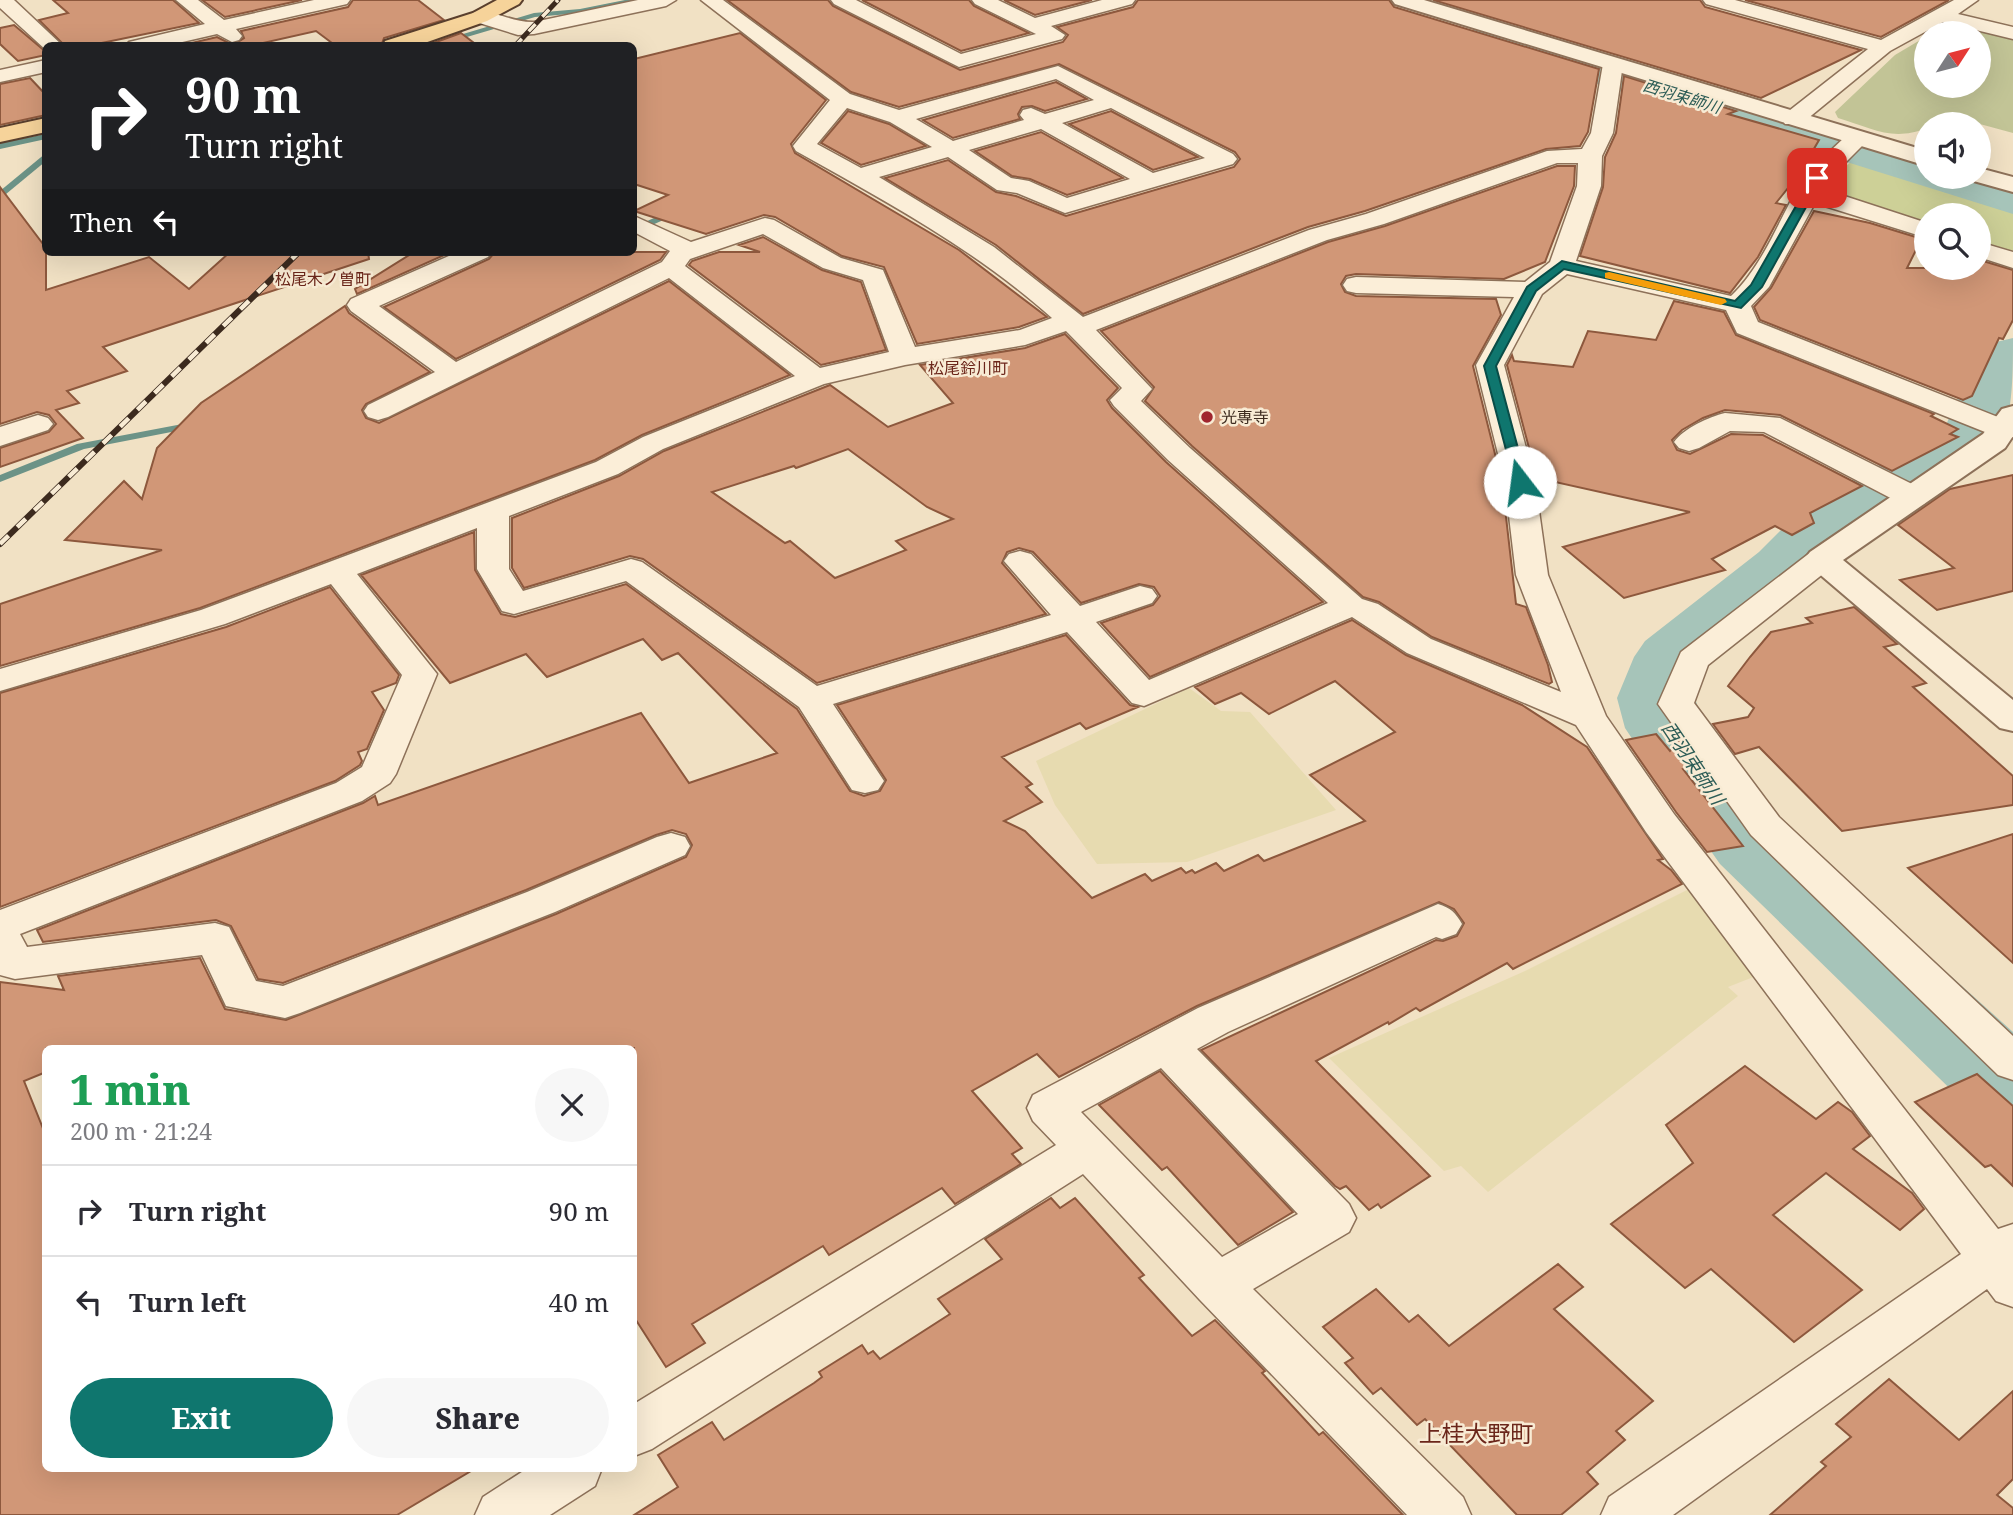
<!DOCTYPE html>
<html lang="en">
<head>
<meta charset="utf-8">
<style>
  :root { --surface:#fff; --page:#f7f7f7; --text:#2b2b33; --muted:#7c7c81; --line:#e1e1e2; --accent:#0f766e }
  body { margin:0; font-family:"Noto Serif","Noto Sans JP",serif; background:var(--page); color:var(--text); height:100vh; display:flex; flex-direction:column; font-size:26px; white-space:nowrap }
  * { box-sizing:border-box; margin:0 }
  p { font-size:23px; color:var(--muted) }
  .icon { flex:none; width:38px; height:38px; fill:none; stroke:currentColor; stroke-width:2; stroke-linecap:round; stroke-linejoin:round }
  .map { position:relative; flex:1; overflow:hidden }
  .details { position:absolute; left:42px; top:1045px; width:595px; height:427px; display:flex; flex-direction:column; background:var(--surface); border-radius:10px; box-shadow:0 7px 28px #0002 }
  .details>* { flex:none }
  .top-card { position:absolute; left:42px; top:42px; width:595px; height:214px; border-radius:10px; box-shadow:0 7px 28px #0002; background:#202124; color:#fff; overflow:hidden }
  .needle { width:46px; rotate:54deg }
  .controls { position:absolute; left:1914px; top:21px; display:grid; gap:14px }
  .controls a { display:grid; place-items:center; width:77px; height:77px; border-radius:50%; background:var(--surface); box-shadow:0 7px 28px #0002; font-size:35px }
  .pin { position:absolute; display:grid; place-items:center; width:60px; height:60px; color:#fff; margin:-30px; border-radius:14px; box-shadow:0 4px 10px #0006 }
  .me { position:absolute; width:77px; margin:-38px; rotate:345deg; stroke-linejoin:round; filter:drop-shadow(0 0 5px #0008) }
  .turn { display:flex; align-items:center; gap:24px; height:147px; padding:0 28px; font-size:32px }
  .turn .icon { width:91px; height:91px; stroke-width:2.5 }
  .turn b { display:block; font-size:49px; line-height:60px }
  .then { display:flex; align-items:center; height:66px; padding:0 28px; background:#0003; gap:14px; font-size:26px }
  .round { display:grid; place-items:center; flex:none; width:74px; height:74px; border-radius:37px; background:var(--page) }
  .headline { display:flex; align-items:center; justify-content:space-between; height:119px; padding:0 28px }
  h1 { font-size:42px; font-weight:800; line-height:52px; color:#1e9e55 }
  .primary-button { display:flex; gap:14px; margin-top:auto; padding:14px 28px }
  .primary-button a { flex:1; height:80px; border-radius:42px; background:var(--accent); color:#fff; font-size:28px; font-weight:800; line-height:80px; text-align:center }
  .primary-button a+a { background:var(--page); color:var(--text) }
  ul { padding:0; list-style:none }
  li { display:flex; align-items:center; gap:21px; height:91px; padding:0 28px; border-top:2px solid var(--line) }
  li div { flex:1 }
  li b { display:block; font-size:26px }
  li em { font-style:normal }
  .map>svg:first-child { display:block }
  .farmland { fill:#e7dbb0 }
  .green { fill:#cdd097 }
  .cemetery { fill:#c2c496 }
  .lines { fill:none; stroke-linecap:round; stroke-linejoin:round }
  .stream { fill:#6c9387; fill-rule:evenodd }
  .river { fill:#a6c4b9; fill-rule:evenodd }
  .building { fill:#d19777; stroke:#8d583d; stroke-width:2; fill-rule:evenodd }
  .minor-casing { stroke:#8d7159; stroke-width:3 }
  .tertiary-casing { stroke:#8d7159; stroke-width:4 }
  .primary-casing { stroke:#5a3f2d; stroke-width:4 }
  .minor { fill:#fbeed8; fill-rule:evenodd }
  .tertiary { fill:#fbeed8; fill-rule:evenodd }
  .primary { fill:#f6d39a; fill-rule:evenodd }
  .rail-far1-casing { stroke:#3c2a1e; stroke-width:5 }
  .rail-casing { stroke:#3c2a1e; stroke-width:6 }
  .rail-far1 { stroke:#f8ebd4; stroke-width:3.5; stroke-dasharray:10; stroke-linecap:butt }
  .rail { stroke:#f8ebd4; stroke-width:4.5; stroke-dasharray:12; stroke-linecap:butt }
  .route { fill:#0f766e; stroke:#0a4d48; stroke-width:2 }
  .slow { fill:#f59e0b }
  .poi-dot { fill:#a0252e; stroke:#f8ebd4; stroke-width:2.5 }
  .labels { text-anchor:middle; stroke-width:5; stroke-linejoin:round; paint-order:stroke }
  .far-water-label { font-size:16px; font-style:italic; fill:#2c5c56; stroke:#f8ebd4 }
  .far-neighbourhood-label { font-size:16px; fill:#6b261a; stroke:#f8ebd4 }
  .far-poi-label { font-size:16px; fill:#3c2a1e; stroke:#f8ebd4; text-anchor:start }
  .water-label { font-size:19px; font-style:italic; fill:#2c5c56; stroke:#f8ebd4 }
  .near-neighbourhood-label { font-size:23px; fill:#6b261a; stroke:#f8ebd4 }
</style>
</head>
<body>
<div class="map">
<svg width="2013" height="1515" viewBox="0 0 2013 1515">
  <rect width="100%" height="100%" fill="#f1e1c4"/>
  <!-- farmland -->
  <g class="farmland">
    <path d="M1189,688L1221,711L1250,712L1336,810L1187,862L1097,864L1055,805L1036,761Z"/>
    <path d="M1695,886L1761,974L1728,987L1738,996L1488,1192L1461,1166L1444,1171L1329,1058L1525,971Z"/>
  </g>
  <!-- green -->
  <path class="green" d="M1860,154L1927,173V177H1939L2013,200V252L1979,241V215H1927V224L1833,193L1823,186Z"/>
  <!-- cemetery -->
  <path class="cemetery" d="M1948,23H1962L2013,36V133L1954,117L1936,124H1927V128C1892,142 1872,128 1838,118L1835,112L1895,55L1927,36V86H1979V33H1931Z"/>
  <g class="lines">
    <!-- stream -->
    <g class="stream">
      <path d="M625,0H641L580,13L535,17L450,42L443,40L534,13L580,9Z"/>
      <path d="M46,134V139L0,149V143Z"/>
      <path d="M46,153V161L0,199V191Z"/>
      <path d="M674,209L679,212L677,214L634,233V227Z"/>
      <path d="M193,422L197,423V427L84,449L0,482V475L77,444Z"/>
    </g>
    <!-- river -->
    <g class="river">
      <path d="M1491,24L1927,155V177H1979V171L2013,181V214L1475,46L1469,37L1475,28Z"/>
      <path d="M2013,338C2013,378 2013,419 1996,453L1851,538L1809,582L1706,667L1695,698L1703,723L1780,822L2013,1032V1128L1979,1117L1720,864L1637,746L1625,728L1617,698L1634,657L1645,641L1759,552L1803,508L1945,428L1954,405L1992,343Z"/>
    </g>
  </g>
  <!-- building -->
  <g class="building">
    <path d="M53,0H173L199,23L87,46H65L39,20L68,13Z"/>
    <path d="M202,0H302L225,17Z"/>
    <path d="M353,0H418L444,20L384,38L381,46H336L316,31L250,46H179L217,37L233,45L244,38L241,31L348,7Z"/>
    <path d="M727,0H828L833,6L960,70L1063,42L1068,35L1057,27L1133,7L1138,0H1389L1394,7L1599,69L1588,132L1580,146L1546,149L1365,211L1308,227L1083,314L996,245L885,178L948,160L996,192L1016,196L1066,216L1234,167L1240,159L1235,152L1059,64L899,107L851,92Z"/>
    <path d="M862,0H969L974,6L1029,33L961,51Z"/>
    <path d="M1004,0H1092L1035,15Z"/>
    <path d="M1433,0H1700L1705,7L1861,50L1761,98Z"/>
    <path d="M1745,0H1949L1881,37Z"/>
    <path d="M14,25L46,52V55L18,61L0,44V28Z"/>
    <path d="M461,33L478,46H425Z"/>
    <path d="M740,33L826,100L791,144L795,153L959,250L1047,317L1019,327L917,344L884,267L842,256L775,217L764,215L706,234L634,211L668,195L634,184V59Z"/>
    <path d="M1624,76L1736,111L1728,114L1819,140L1800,173L1776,203L1786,205L1758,257L1730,293L1580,256L1603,187L1605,157L1616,133Z"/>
    <path d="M30,78L46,95V115L0,125V84Z"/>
    <path d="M1056,82L1087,99L1045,111L1032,106L1022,107L1018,114L1020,119L953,138L923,120Z"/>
    <path d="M848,111L889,124L926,146L861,165L821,143Z"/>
    <path d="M1111,111L1198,157L1153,170L1069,124Z"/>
    <path d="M1041,132L1123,178L1067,195L1030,179L1012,176L975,151Z"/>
    <path d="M1557,166H1575L1574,186L1545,262L1504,279L1356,274L1346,276L1341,284L1345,292L1356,296L1496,299L1501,315L1473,366L1502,482L1516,604L1526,607L1548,665L1552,682L1549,684L1432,637L1379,602L1363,597L1192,446L1145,401L1154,387L1101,331L1328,242L1385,226Z"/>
    <path d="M0,187L46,248V290L149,257L189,289L230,252H368L369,259L103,347L127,371L67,391L79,403L56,410L83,438L0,467V448L49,432L56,424L49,415L37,412L0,424Z"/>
    <path d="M1814,211L1870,223L1919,238L1916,241L1920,242L1907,268H1979L1983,261L2013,270V320L2003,339L1999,338L1972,396L1963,400L1760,320L1754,307L1771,288Z"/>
    <path d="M763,237L822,270L861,282L886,350L821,365L689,265L692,261L719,252H760L739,245Z"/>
    <path d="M414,252H451L357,294L355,289Z"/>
    <path d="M495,252H666L660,260L456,359L384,307L489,259Z"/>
    <path d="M669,281L790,375L642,435L595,460L200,608L0,666V604L162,550L65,540L124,481L142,499L157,448L201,403L345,306L349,313L430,372L366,404L362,410L366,418L379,423Z"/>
    <path d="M1674,301L1724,312L1736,335L1934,414L1931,416L1958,429L1950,434L1958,437L1892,471L1780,415L1725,410L1703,418L1682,430L1672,440L1677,450L1690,454L1731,434L1763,435L1862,486L1810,513L1814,523L1792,535L1775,526L1712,559L1725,570L1624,598L1563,547L1690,512L1537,478L1507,365L1512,355L1514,361L1573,367L1588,331L1656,340Z"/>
    <path d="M1065,334L1118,388L1107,400L1112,408L1166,462L1323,602L1150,677L1101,623L1153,605L1160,596L1154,587L1139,584L1081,603L1033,552L1019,548L1007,552L1002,563L1046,614L817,683L643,559L630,556L524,588L512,568V518L619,476L664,451L830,385L888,427L953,403L920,365L1025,348ZM848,449L927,507L953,519L896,541L906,550L835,578L790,541L785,543L712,492L794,466L796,468Z"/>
    <path d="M2013,475V591L1937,610L1900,580L1954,568L1898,525L1950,489Z"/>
    <path d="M474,532L475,570L501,614L515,617L626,584L797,709L850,791L864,796L880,791L886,780L837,705L1066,635L1130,705L1138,707L1086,729L1080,723L1002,757L1032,784L1026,787L1042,802L1004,821L1025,831L1092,898L1145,874L1152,881L1181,868L1186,873L1192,870L1195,873L1216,863L1224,871L1258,855L1264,861L1365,821L1310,775L1395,732L1335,681L1269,714L1241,693L1215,704L1195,687L1352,620L1406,655L1522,705L1587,747L1663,859L1658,860L1671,870L1682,884L1513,969L1507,963L1420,1011L1416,1008L1389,1024L1388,1022L1316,1061L1430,1176L1381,1208L1378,1204L1369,1210L1346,1186L1340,1189L1335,1186L1201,1050L1436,940L1443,941L1457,936L1464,923L1454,909L1439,902L1197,1006L1059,1077L1037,1054L972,1091L1022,1148L1012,1154L1021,1164L955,1204L942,1188L829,1255L823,1246L692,1324L705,1343L666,1367L634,1317V1048H46V1072L24,1081L46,1136V1468H476L397,1515H0V982L64,990L58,976L200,958L225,1009L286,1020L556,914L686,857L692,845L686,834L672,830L656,835L526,890L283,983L258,979L231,926L216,920L43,942L37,930L363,803L375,796L378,805L641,713L689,783L777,753L678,653L662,660L643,639L547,677L526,654L450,683L361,575Z"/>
    <path d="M330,587L399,675L396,683L372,692L384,710L367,749L358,752L362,761L360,765L335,781L0,907V693L226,627Z"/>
    <path d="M1854,607L1897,644L1884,647L1926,683L1913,687L2013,776V805L1842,831L1759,747L1735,754L1713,724L1748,717L1754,708L1728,686L1750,657L1771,632L1812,623L1806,618Z"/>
    <path d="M1656,734L1670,751L1680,739L1698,765L1683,769L1743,846L1707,852L1676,812L1626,740Z"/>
    <path d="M2013,834V963L1908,868Z"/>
    <path d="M1745,1066L1816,1119L1838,1102L1852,1112L1870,1136L1853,1149L1912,1193L1924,1209L1900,1230L1826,1173L1773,1215L1862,1290L1794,1342L1711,1269L1685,1288L1611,1224L1693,1163L1666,1125Z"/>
    <path d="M1160,1071L1293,1212L1238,1245L1167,1167L1162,1170L1099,1105Z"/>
    <path d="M1977,1074L2013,1106V1186L1991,1165L1985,1167L1915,1102Z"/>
    <path d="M1051,1198L1060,1208L1075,1198L1144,1275L1139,1278L1192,1336L1215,1320L1265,1371L1262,1373L1319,1435L1323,1432L1403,1515H634L678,1487L658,1455L712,1422L724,1440L814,1383L822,1377L819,1372L862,1345L868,1354L873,1351L880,1359L950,1314L938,1299L1002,1259L985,1239Z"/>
    <path d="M1558,1264L1583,1287L1554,1309L1653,1401L1616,1431L1625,1440L1587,1472L1598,1484L1561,1515H1517L1425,1419L1417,1425L1381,1388L1373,1394L1345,1363L1353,1358L1323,1327L1376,1289L1409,1322L1418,1315L1449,1346Z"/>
    <path d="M1889,1379L1959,1440L2013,1391V1479L1997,1495L2013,1508V1515H1770L1826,1466L1821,1462L1851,1437L1836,1424Z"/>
  </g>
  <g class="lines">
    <!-- minor casing -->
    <g class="minor-casing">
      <g id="minor">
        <path d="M0,0H14L63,46H46V50L0,8Z"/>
        <path d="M176,0H198L224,20L314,0H350L347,4L236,29L242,36L239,40L232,42L217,34L165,46H126L129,42L205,24Z"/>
        <path d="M638,0H676L666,6L534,34L518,35L473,21L470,17L473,13C491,8 513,23 534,22Z"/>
        <path d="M701,0H723L850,94L899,110L1058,66L1233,154L1237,159L1233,164L1065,213L1017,193L997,190L948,157L879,177L994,247L1083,317L1309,230L1366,214L1547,151L1582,149L1591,133L1603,64L1606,60H1620L1623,64L1613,133L1602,156L1601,186L1576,261L1731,296C1761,268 1778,223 1797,189C1809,168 1831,151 1849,133H1865L1868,138L1865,143L1827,181L1823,189L1927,223V238L1815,203L1769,287L1751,306L1758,322L2013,423V437L2005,439L1995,436L1737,333L1726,310L1567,274L1542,294L1504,365L1535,482L1548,575L1606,716L1674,814L1998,1229L2013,1224V1307L1996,1301L1987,1289L1673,1515H1601L1609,1497L1961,1254L1646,832L1576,725L1407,653L1352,617L1144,706L1132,703L1067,632L833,704L884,781L878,790L865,793L852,790L799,707L626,581L514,614L502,611L477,569V528L357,574L437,674L396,774L390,783L362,801L20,934L27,947L215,923L229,927L256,981L283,986L527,892L657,837L671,833L685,837L690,846L685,855L555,912L300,1013L285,1018L226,1006L202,955L15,979L0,975V910L336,783L362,767L402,675L331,584L225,624L0,691V669L201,610L596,462L643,437L795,376L669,278L388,417L378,420L368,417L364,411L368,405L435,372L351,311L347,305L351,299L458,252H492L488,257L379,306L456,362L662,262L670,251L634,232V216L691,242L765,218L774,220L841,258L883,270L915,347L1020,330L1052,318C975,249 885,201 796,151L793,146L830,100ZM1056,79L1094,100L1045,114L1031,108L1023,110L1020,115L1024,120L953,141L916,119ZM847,108L890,122L932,147L861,168L817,144ZM1111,108L1205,158L1153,173L1062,123ZM1041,129L1130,179L1067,198L1029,181L1011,178L969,150ZM1557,163H1578L1577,186L1550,262L1525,282L1356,277L1347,279L1343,285L1347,291L1356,293L1514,297L1476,365L1505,482L1516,575L1561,692L1431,639L1378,604L1362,599L1190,448L1141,401L1152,389L1096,330L1327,240L1384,224ZM763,234L823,268L863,280L889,352L820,368L685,266L690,259ZM1066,331L1122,388L1110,400L1114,406L1168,460L1328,603L1149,680L1096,622L1152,603L1157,596L1152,589L1140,586L1080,606L1031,554L1020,551L1009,554L1004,561L1051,615L817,686L642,562L631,559L523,591L509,569V516L618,474L663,449L824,384L905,365L1025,345Z"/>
        <path d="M831,0H856L961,54L1036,34L975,4L972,0H998L1035,18L1102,0H1135L1132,4L1051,26L1065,35L1062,39L959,67L834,4Z"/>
        <path d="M1703,0H1735L1881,40L1954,0H1978L1958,14L2013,27V39L1943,22L1890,51L1801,124H1785L1782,119L1785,114L1868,49L1706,4Z"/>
        <path d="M46,60V72L0,82V70Z"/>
        <path d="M1979,242L2013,252V268L1979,257Z"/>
        <path d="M1725,413L1780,418L1924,490L1928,497L1924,504L1913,506L1902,504L1764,432L1730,431L1699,448L1689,451L1679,448L1674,442C1684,428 1709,417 1725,413Z"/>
        <path d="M38,415L48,418L53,424L48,430L0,446V427Z"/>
        <path d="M1822,549L1833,552L1838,559L1833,566L1708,665L1694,703L1779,817L2013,1036V1080L1998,1075L1751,835L1658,704L1681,652L1811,552Z"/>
        <path d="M1438,904C1451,908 1455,912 1462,924L1456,934L1442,939L1436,937L1228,1032L1197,1049L1349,1204L1356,1218L1349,1232L1253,1289L1463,1497L1471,1515H1407L1200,1300L1083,1174L652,1449L634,1456V1404L1056,1145L1033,1121L1027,1108L1033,1095L1198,1008ZM1161,1068L1298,1214L1222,1257L1081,1112Z"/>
        <path d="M528,1468H602L595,1486L550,1515H475L483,1497Z"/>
      </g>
    </g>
    <!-- tertiary casing -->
    <g class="tertiary-casing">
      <g id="tertiary">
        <path d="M1392,0H1424L1927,151V166L1395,4Z"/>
        <path d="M1979,168L2013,177V192L1970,180L1968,177H1979Z"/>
        <path d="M2013,406V436L2005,448L1843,560L2013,700V731L2000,728L1810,566L1805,559L1810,552L1983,434L2002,409Z"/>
      </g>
    </g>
    <!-- primary casing -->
    <g class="primary-casing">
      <g id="primary">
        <path d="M497,0H522L519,4L487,21L416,46H383L385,41L473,13Z"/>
        <path d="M46,118V132L0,142V128Z"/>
      </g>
    </g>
    <!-- minor -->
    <use href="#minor" class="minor"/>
    <!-- tertiary -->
    <use href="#tertiary" class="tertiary"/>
    <!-- primary -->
    <use href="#primary" class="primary"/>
    <!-- rail-far1 casing -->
    <g class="rail-far1-casing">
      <path id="rail-far1" d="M515,46L558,0"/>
    </g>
    <!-- rail casing -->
    <g class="rail-casing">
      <path id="rail" d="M0,544L299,252"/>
    </g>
    <!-- rail-far1 -->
    <use href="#rail-far1" class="rail-far1"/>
    <!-- rail -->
    <use href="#rail" class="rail"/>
  </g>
  <!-- route -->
  <path class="route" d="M1817,175L1822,178L1762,287L1741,308L1564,269L1536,291L1496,366L1527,482L1520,486L1515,484L1484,366L1527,287L1562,261L1735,301L1751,285L1812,178Z"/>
  <!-- slow -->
  <path class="slow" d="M1609,272L1725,299L1727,302L1721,305L1605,278V273Z"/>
  <!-- markers -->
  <circle class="poi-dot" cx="1207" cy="417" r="7"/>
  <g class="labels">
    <!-- far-water labels -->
    <g class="far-water-label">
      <text transform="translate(1682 96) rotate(17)" y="6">西羽束師川</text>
    </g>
    <!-- far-neighbourhood labels -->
    <g class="far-neighbourhood-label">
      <text x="323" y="285">松尾木ノ曽町</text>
      <text x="968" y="374">松尾鈴川町</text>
    </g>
    <!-- far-poi labels -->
    <g class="far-poi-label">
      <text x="1221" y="423">光専寺</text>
    </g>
    <!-- water labels -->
    <g class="water-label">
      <text transform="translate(1693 763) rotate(56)" y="7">西羽束師川</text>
    </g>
    <!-- near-neighbourhood labels -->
    <g class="near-neighbourhood-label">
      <text x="1476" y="1442">上桂大野町</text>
    </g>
  </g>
</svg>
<div class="controls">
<a><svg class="needle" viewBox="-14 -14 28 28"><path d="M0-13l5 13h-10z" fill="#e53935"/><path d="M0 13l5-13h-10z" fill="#7c7c81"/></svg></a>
<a><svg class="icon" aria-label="sound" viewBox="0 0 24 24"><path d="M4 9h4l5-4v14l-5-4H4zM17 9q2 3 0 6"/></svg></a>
<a><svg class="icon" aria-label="search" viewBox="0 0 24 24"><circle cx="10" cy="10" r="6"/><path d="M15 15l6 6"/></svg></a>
</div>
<div class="pin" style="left:1817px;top:178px;background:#d93025"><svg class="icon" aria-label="arrive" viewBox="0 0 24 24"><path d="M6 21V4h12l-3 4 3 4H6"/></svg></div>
<svg class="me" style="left:1520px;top:482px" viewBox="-20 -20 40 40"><circle r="19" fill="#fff"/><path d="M0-13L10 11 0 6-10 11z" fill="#0f766e"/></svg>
<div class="top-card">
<div class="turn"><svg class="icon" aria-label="right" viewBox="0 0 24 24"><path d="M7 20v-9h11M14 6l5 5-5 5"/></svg><div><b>90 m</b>Turn right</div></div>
<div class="then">Then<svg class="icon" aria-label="left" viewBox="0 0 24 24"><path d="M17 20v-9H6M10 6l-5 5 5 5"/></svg></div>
</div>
<section class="details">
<div class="headline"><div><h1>1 min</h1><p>200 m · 21:24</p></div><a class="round"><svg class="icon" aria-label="close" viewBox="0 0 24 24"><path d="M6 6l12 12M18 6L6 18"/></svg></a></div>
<ul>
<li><svg class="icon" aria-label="right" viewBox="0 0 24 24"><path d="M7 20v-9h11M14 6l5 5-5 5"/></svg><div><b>Turn right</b></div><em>90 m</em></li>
<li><svg class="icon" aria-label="left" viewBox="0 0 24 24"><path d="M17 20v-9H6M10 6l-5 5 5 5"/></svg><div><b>Turn left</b></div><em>40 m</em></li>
</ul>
<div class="primary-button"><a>Exit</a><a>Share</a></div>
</section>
</div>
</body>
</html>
